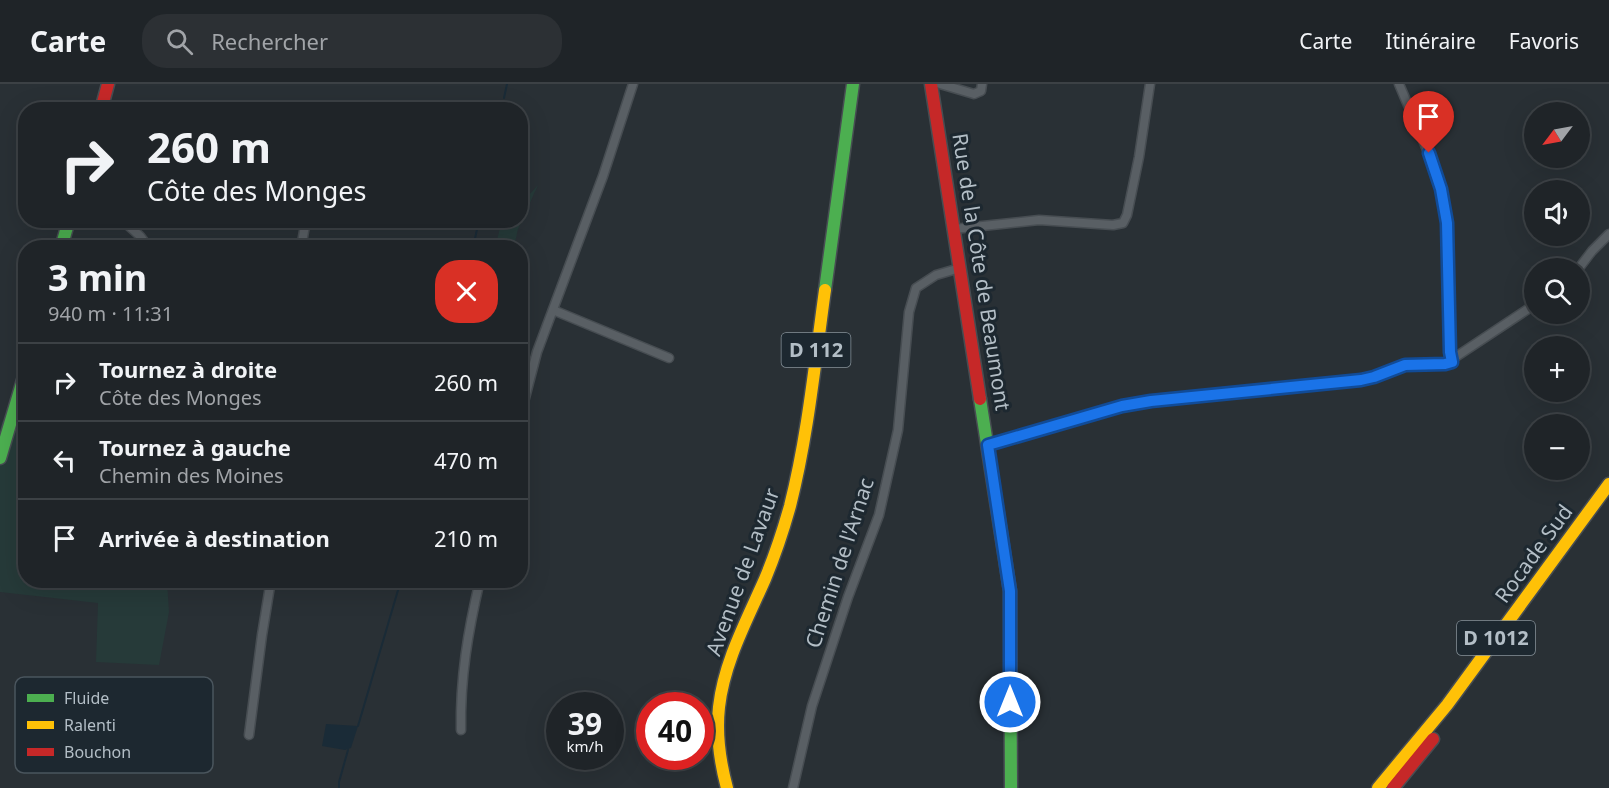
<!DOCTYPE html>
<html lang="fr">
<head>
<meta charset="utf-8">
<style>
  :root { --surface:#1f2428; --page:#2c3034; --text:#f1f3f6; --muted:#a1a4a8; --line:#3c4145 }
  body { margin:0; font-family:"Noto Sans",sans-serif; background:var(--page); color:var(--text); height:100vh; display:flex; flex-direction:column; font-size:22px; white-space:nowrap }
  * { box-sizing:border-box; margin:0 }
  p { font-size:20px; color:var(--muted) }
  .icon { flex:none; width:33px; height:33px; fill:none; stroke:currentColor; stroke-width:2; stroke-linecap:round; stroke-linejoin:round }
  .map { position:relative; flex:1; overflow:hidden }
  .drawer { position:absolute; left:18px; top:156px; width:510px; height:348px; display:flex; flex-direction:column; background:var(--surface); border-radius:24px; box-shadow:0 6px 24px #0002,0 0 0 2px var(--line) }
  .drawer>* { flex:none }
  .top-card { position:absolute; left:18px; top:18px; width:510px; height:126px; border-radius:24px; box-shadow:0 6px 24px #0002,0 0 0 2px var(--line); background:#1f2428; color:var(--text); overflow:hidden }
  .needle { width:39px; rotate:238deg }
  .buttons { position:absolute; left:1524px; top:18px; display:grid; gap:12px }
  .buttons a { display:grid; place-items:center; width:66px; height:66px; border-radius:50%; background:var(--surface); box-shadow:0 6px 24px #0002,0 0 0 2px var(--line); font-size:30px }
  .speed { position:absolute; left:546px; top:608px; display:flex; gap:12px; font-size:30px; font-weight:700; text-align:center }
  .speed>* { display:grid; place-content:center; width:78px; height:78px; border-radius:50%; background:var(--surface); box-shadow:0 6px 24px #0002,0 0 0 2px var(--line); line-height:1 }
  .speed small { font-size:15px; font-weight:400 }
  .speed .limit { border:9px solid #d22; background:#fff; color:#111 }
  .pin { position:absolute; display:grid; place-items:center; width:51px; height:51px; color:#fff; margin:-62px -26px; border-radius:50% 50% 50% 0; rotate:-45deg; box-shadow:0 0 6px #0007 }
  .pin .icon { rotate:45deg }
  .me { position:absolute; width:66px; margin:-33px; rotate:0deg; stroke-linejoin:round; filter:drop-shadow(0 0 4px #0008) }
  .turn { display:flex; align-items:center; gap:21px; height:126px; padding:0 30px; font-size:27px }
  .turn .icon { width:78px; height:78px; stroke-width:2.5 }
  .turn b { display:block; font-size:42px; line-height:51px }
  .round { display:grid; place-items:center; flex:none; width:63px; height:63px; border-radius:24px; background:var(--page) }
  .headline { display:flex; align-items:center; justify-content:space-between; height:102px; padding:0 30px }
  h1 { font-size:36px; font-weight:700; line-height:45px }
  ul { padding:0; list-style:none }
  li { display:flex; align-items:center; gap:18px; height:78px; padding:0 30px; border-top:2px solid var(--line) }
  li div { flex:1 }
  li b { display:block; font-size:22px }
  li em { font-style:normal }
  header { display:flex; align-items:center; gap:36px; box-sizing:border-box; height:84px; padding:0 30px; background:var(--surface); border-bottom:2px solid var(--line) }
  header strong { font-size:28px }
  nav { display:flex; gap:33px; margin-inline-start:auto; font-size:21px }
  .search { width:420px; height:54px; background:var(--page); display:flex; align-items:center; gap:15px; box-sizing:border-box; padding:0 21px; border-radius:24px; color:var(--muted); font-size:22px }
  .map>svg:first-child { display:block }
  .green { fill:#263a39 }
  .water { fill:#1a2b37 }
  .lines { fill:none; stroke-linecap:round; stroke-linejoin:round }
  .stream { stroke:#1a2b37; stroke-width:2 }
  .street-casing { stroke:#474d52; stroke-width:11 }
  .fast-casing { stroke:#474d52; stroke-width:15 }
  .slow-casing { stroke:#474d52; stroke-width:15 }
  .jam-casing { stroke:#474d52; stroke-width:15 }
  .street { stroke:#595f64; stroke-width:8 }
  .fast { stroke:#4caf50; stroke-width:12 }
  .slow { stroke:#ffc107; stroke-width:12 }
  .jam { stroke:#c62828; stroke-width:12 }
  .route-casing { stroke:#114b97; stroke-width:15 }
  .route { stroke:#1a73e8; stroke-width:10 }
  .labels { text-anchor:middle; stroke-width:6; stroke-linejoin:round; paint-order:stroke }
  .shield { fill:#1d2830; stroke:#869199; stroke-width:1.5 }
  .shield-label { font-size:20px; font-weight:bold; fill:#b3bec6 }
  .street-label { font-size:21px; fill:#b3bec6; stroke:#1d2830 }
  .key { fill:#1d2830; stroke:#4a555d; stroke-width:1.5 }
  .key-label { font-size:16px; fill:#b3bec6 }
</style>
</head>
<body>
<header>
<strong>Carte</strong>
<div class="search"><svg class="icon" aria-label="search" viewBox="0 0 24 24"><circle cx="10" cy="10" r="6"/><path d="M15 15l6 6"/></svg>Rechercher</div>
<nav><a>Carte</a><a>Itinéraire</a><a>Favoris</a></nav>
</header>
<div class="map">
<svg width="1609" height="704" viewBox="0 0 1609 704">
  <rect width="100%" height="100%" fill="#293035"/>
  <!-- green -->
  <g class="green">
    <path d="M538,101L518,145L514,163H495L502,137L520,136L521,120Z"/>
    <path d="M2,337L25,345L26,496L167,497L169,528L159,581L96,578L98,519L0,508V345Z"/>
  </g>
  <!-- water -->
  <path class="water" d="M326,640L358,642L351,664L345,666L322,662Z"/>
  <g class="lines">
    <!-- stream -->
    <g class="stream">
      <path d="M504,14L507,0"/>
      <path d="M473,164L479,136"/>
      <path d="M358,642L401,496"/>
      <path d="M339,704V698L348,666"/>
    </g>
    <!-- street casing -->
    <g class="street-casing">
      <g id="street">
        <path d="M940,0L974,10L981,7L982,0"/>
        <path d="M1399,0C1418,46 1441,89 1447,139L1450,268L1452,277"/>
        <path d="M122,136L140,152L149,164"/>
        <path d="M954,145L1039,136L1113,141L1123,139L1127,131L1139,73L1150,0"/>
        <path d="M301,164L306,136"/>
        <path d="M1579,184L1592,167L1609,150"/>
        <path d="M553,226L669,274"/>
        <path d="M520,333L537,268L603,92L633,0"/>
        <path d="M988,361L1048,345L1122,322L1151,317L1361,296L1374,293L1405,281L1445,280L1534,221"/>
        <path d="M461,646C460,594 468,547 480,496"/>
        <path d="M249,651L262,551L271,496"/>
        <path d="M793,704L812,622L848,513L879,431L898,346L909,228L916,204L936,191L960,184"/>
      </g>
    </g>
    <!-- fast casing -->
    <g class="fast-casing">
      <g id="fast">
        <path d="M61,164L69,136"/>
        <path d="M825,206L853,0"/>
        <path d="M980,315L1010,507L1011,704"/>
        <path d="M0,374L26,286"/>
      </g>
    </g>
    <!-- slow casing -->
    <g class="slow-casing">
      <g id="slow">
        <path d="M727,704C720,678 716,650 719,623C724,578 747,536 765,495C775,471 783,447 790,422C808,351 815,278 825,206"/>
        <path d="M1378,704L1447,621L1609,400"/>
      </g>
    </g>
    <!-- jam casing -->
    <g class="jam-casing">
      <g id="jam">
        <path d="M931,0L980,315"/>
        <path d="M101,26L108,0"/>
        <path d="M1393,704L1433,655"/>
      </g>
    </g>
    <!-- street -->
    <use href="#street" class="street"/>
    <!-- fast -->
    <use href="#fast" class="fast"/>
    <!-- slow -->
    <use href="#slow" class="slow"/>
    <!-- jam -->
    <use href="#jam" class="jam"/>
  </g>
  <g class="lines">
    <!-- route casing -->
    <g class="route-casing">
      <path id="route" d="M1010,618V507L988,361L1122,322L1151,317L1361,296L1374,293L1405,281L1445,280L1452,278L1450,268L1447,139L1441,105L1429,69"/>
    </g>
    <!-- route -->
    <use href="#route" class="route"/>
  </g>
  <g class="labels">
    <!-- shield labels -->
    <g class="shield">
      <rect x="781.5" y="249" width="69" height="34" rx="4.5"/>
      <rect x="1457" y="537" width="78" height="34" rx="4.5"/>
    </g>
    <g class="shield-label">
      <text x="816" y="273">D 112</text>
      <text x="1496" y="561">D 1012</text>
    </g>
    <!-- street labels -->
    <g class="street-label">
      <text transform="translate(981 188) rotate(81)" y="7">Rue de la Côte de Beaumont</text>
      <text transform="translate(1534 470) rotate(-54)" y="7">Rocade Sud</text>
      <text transform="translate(840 479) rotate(-72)" y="7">Chemin de l'Arnac</text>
      <text transform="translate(743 488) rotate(-70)" y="7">Avenue de Lavaur</text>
    </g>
  </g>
  <!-- legend -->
  <rect x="15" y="593" width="198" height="96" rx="9" class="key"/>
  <rect x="27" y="610" width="27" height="8" fill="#4caf50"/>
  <rect x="27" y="637" width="27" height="8" fill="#ffc107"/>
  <rect x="27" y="664" width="27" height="8" fill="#c62828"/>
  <g class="key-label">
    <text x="64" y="620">Fluide</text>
    <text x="64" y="647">Ralenti</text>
    <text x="64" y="674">Bouchon</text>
  </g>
</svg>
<div class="buttons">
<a><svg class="needle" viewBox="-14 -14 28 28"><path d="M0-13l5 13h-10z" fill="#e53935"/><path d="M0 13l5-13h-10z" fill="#a1a4a8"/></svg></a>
<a><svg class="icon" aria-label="sound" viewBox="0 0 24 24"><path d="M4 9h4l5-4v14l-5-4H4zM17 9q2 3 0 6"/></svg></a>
<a><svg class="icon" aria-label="search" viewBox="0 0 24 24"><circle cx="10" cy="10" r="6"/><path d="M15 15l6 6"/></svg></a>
<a>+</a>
<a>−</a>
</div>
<div class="speed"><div>39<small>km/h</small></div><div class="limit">40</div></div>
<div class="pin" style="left:1429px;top:69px;background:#d93025"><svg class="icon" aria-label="arrive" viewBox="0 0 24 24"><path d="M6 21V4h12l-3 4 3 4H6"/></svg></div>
<svg class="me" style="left:1010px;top:618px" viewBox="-20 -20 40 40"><circle r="17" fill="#1a73e8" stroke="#fff" stroke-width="3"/><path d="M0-11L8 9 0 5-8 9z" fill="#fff"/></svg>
<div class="top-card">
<div class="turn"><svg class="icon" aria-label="right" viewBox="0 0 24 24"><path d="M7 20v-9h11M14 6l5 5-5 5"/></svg><div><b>260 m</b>Côte des Monges</div></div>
</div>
<section class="drawer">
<div class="headline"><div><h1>3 min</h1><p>940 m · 11:31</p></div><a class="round" style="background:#d93025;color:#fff"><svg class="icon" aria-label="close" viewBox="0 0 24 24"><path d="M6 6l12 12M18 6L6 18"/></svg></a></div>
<ul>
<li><svg class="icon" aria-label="right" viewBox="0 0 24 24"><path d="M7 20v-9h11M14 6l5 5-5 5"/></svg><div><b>Tournez à droite</b><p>Côte des Monges</p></div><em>260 m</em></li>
<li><svg class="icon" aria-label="left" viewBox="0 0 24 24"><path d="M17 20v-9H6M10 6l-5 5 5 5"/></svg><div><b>Tournez à gauche</b><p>Chemin des Moines</p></div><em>470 m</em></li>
<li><svg class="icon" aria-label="arrive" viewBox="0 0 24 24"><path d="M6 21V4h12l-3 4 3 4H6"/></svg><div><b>Arrivée à destination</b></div><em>210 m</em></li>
</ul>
</section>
</div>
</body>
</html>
